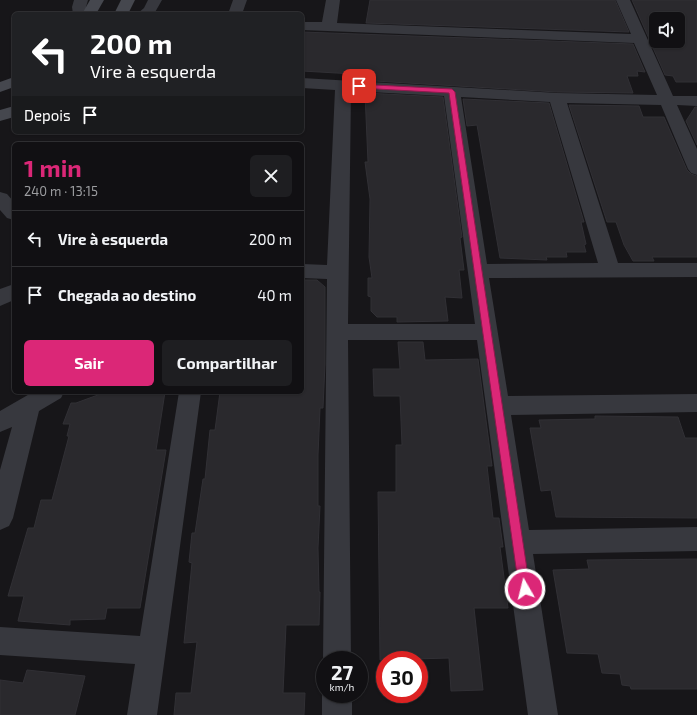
<!DOCTYPE html>
<html lang="pt">
<head>
<meta charset="utf-8">
<style>
  :root { --surface:#111013; --page:#1e1e21; --text:#f1f3f6; --muted:#9c9da0; --line:#303033; --accent:#db2777 }
  body { margin:0; font-family:"Exo 2",sans-serif; background:var(--page); color:var(--text); height:100vh; display:flex; flex-direction:column; font-size:15px; white-space:nowrap }
  * { box-sizing:border-box; margin:0 }
  p { font-size:13px; color:var(--muted) }
  .icon { flex:none; width:22px; height:22px; fill:none; stroke:currentColor; stroke-width:2; stroke-linecap:round; stroke-linejoin:round }
  .map { position:relative; flex:1; overflow:hidden }
  .side { position:absolute; left:12px; top:142px; width:292px; height:252px; display:flex; flex-direction:column; background:var(--surface); border-radius:6px; box-shadow:0 1px 3px #0004,0 0 0 1px var(--line) }
  .side>* { flex:none }
  .banner { position:absolute; left:12px; top:12px; width:292px; height:122px; border-radius:6px; box-shadow:0 1px 3px #0004,0 0 0 1px var(--line); background:#202124; color:#fff; overflow:hidden }
  .buttons { position:absolute; left:649px; top:12px; display:grid; gap:8px }
  .buttons a { display:grid; place-items:center; width:36px; height:36px; border-radius:6px; background:var(--surface); box-shadow:0 1px 3px #0004,0 0 0 1px var(--line); font-size:20px }
  .speed { position:absolute; left:316px; top:651px; display:flex; gap:8px; font-size:20px; font-weight:700; text-align:center }
  .speed>* { display:grid; place-content:center; width:52px; height:52px; border-radius:50%; background:var(--surface); box-shadow:0 1px 3px #0004,0 0 0 1px var(--line); line-height:1 }
  .speed small { font-size:10px; font-weight:400 }
  .speed .limit { border:6px solid #d22; background:#fff; color:#111 }
  .pin { position:absolute; display:grid; place-items:center; width:34px; height:34px; color:#fff; margin:-17px; border-radius:8px; box-shadow:0 2px 6px #0006 }
  .me { position:absolute; width:44px; margin:-22px; rotate:352deg; stroke-linejoin:round; filter:drop-shadow(0 0 3px #0008) }
  .turn { display:flex; align-items:center; gap:14px; height:84px; padding:0 12px; font-size:18px }
  .turn .icon { width:52px; height:52px; stroke-width:2.5 }
  .turn b { display:block; font-size:28px; line-height:34px }
  .then { display:flex; align-items:center; height:38px; padding:0 12px; background:#0003; gap:8px; font-size:15px }
  .round { display:grid; place-items:center; flex:none; width:42px; height:42px; border-radius:6px; background:var(--page) }
  .headline { display:flex; align-items:center; justify-content:space-between; height:68px; padding:0 12px }
  h1 { font-size:24px; font-weight:700; line-height:30px; color:var(--accent) }
  .primary-button { display:flex; gap:8px; margin-top:auto; padding:8px 12px }
  .primary-button a { flex:1; height:46px; border-radius:6px; background:var(--accent); color:#fff; font-size:16px; font-weight:700; line-height:46px; text-align:center }
  .primary-button a+a { background:var(--page); color:var(--text) }
  ul { padding:0; list-style:none }
  li { display:flex; align-items:center; gap:12px; height:56px; padding:0 12px; border-top:1px solid var(--line) }
  li div { flex:1 }
  li b { display:block; font-size:15px }
  li em { font-style:normal }
  .map>svg:first-child { display:block }
  .building { fill:#2a292d; stroke:#313035; fill-rule:evenodd }
  .lines { fill:none; stroke-linecap:round; stroke-linejoin:round }
  .street { fill:#37383e; fill-rule:evenodd }
  .secondary { fill:#45474e; fill-rule:evenodd }
  .route { fill:#db2777; stroke:#8e194d }
</style>
</head>
<body>
<div class="map">
<svg width="697" height="715" viewBox="0 0 697 715">
  <rect width="100%" height="100%" fill="#171619"/>
  <!-- building -->
  <g class="building">
    <path d="M370,0H615L629,32L366,23Z"/>
    <path d="M632,0H697V82H676L673,76L665,75ZM656,19H678V41H656Z"/>
    <path d="M302,32L633,44L645,72L637,71L638,76H627L633,93L557,92L358,80L354,74L302,71Z"/>
    <path d="M365,93L443,97L462,237L460,238L464,270H459L462,298L445,297L448,321L397,322V317H377L371,311V297L368,296V278H372L369,257L370,199L365,162H368Z"/>
    <path d="M463,99L549,103L584,222H581L586,244L584,245L586,252H566L567,257H546L547,260L500,258L477,125L467,126Z"/>
    <path d="M569,105L639,106L643,117H664L687,170L691,174L697,176V257H652L654,261H633L624,245L616,222H607Z"/>
    <path d="M695,107H697V145L686,121Z"/>
    <path d="M302,280H317L325,287V364L323,408H320L318,455V506H320L318,548L319,592H320L319,625H286L283,693H305L304,715H174L176,693H191L197,642L184,643L192,563L189,562L192,533H195L203,479H205L210,430H215L220,392H302Z"/>
    <path d="M398,342H423L425,360L478,359L492,466H487L493,518H499L503,547H500L508,608H474L483,690L451,691L449,658L380,660L378,492H396V445H402L400,396H374L373,369H400Z"/>
    <path d="M106,392H165L156,450H166L140,608H107L105,619L70,620V625L18,621L24,596H8L28,528H34L41,500H52L69,436H67L70,424H63L71,403H76Z"/>
    <path d="M595,416L678,417L685,438H697V518L556,517L551,490L541,491L530,428H541L539,420L595,419Z"/>
    <path d="M697,559V689H631L630,686L622,685L620,674L602,673L598,654L567,653L553,570L589,569L587,560Z"/>
    <path d="M27,670L85,676L75,715H0V680L23,683Z"/>
  </g>
  <g class="lines">
    <!-- street -->
    <g class="street">
      <path d="M74,0H88L86,7L87,14H73L72,7Z"/>
      <path d="M148,0H162L154,14H137L144,8Z"/>
      <path d="M233,0H247L242,14H228Z"/>
      <path d="M326,0H340L337,23L631,34L616,0H630L673,96H697V106L677,105L697,149V175L691,173L688,169L661,105L567,103L618,263H697V277L489,278L508,396L697,394V412L511,415L529,530L697,527V551L533,554L558,715H528L477,340H348L351,660H325V666L323,660L327,279L302,278V264L327,265L335,90L302,88V78L557,93L657,95L634,43L302,30V22H322ZM351,91L444,96L475,324H348ZM461,97L550,102L598,263L487,264Z"/>
      <path d="M0,192L7,194L14,202V220L7,218L0,210Z"/>
      <path d="M14,284V300L0,306V289Z"/>
      <path d="M33,392H64L61,398L39,411L13,518L9,526L0,530V470L12,427L0,432V411Z"/>
      <path d="M179,392H201L157,715H127L135,664L0,655V627L140,636Z"/>
      <path d="M325,687V694H352V715H322V694Z"/>
    </g>
    <!-- secondary -->
    <g class="secondary">
      <path d="M90,0H104L96,14H82Z"/>
      <path d="M121,0H135L128,14H114Z"/>
      <path d="M14,77V87L0,92V82Z"/>
      <path d="M14,106V117L0,121V110Z"/>
    </g>
  </g>
  <!-- route -->
  <path class="route" d="M356,84L452,89L455,92L530,589L529,593L525,595L521,593L519,589L449,93L359,88L356,87Z"/>
</svg>
<div class="buttons">
<a><svg class="icon" aria-label="sound" viewBox="0 0 24 24"><path d="M4 9h4l5-4v14l-5-4H4zM17 9q2 3 0 6"/></svg></a>
</div>
<div class="speed"><div>27<small>km/h</small></div><div class="limit">30</div></div>
<div class="pin" style="left:359px;top:86px;background:#d93025"><svg class="icon" aria-label="arrive" viewBox="0 0 24 24"><path d="M6 21V4h12l-3 4 3 4H6"/></svg></div>
<svg class="me" style="left:525px;top:589px" viewBox="-20 -20 40 40"><circle r="17" fill="#db2777" stroke="#fff" stroke-width="3"/><path d="M0-11L8 9 0 5-8 9z" fill="#fff"/></svg>
<div class="banner">
<div class="turn"><svg class="icon" aria-label="left" viewBox="0 0 24 24"><path d="M17 20v-9H6M10 6l-5 5 5 5"/></svg><div><b>200 m</b>Vire à esquerda</div></div>
<div class="then">Depois<svg class="icon" aria-label="arrive" viewBox="0 0 24 24"><path d="M6 21V4h12l-3 4 3 4H6"/></svg></div>
</div>
<section class="side">
<div class="headline"><div><h1>1 min</h1><p>240 m · 13:15</p></div><a class="round"><svg class="icon" aria-label="close" viewBox="0 0 24 24"><path d="M6 6l12 12M18 6L6 18"/></svg></a></div>
<ul>
<li><svg class="icon" aria-label="left" viewBox="0 0 24 24"><path d="M17 20v-9H6M10 6l-5 5 5 5"/></svg><div><b>Vire à esquerda</b></div><em>200 m</em></li>
<li><svg class="icon" aria-label="arrive" viewBox="0 0 24 24"><path d="M6 21V4h12l-3 4 3 4H6"/></svg><div><b>Chegada ao destino</b></div><em>40 m</em></li>
</ul>
<div class="primary-button"><a>Sair</a><a>Compartilhar</a></div>
</section>
</div>
</body>
</html>
